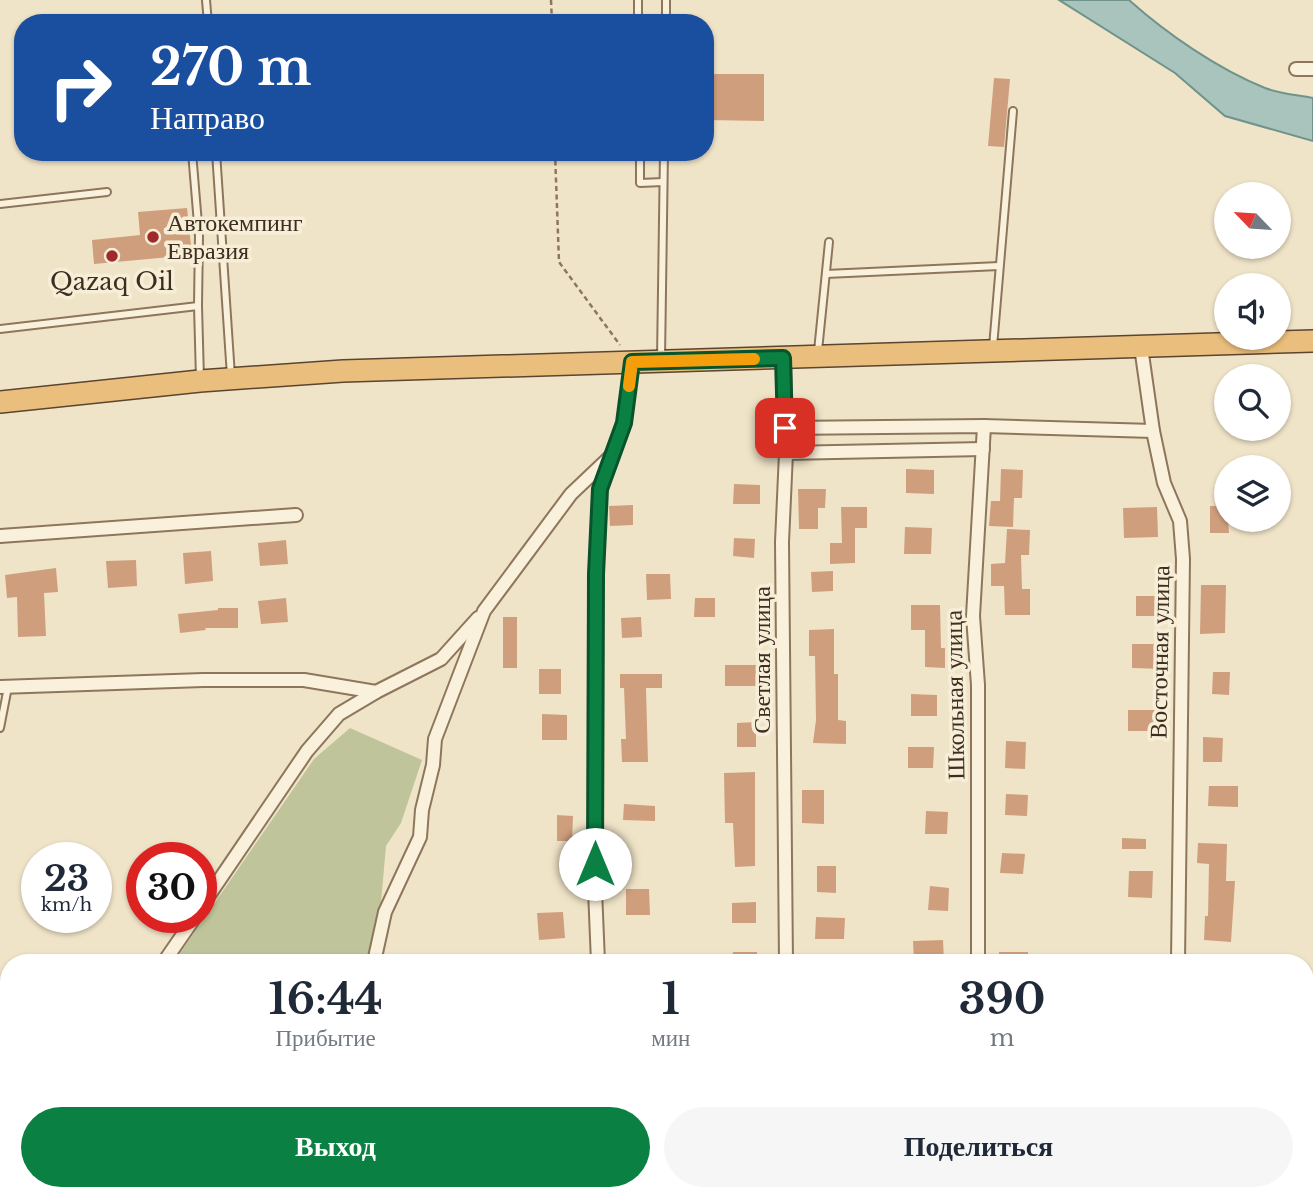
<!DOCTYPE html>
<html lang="ru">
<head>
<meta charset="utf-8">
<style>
  :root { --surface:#fff; --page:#f6f6f7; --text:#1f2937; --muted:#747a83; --accent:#0b8043 }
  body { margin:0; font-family:"Libre Baskerville",serif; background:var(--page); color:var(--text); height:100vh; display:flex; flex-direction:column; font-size:26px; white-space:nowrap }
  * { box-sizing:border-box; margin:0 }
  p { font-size:23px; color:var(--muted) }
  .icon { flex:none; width:38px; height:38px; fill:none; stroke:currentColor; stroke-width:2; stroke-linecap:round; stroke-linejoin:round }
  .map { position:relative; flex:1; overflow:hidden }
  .side { position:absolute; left:0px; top:954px; width:1314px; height:247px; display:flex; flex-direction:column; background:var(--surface); border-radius:28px 28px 0 0; box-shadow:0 2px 5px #0004 }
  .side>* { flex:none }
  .hud { position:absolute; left:14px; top:14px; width:700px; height:147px; border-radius:28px; box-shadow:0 2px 5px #0004; background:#1a4fa0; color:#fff; overflow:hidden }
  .needle { width:46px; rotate:295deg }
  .fabs { position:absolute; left:1214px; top:182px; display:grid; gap:14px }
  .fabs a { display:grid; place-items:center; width:77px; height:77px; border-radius:50%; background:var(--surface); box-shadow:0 2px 5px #0004; font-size:35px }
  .speed { position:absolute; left:21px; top:842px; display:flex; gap:14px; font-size:35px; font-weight:700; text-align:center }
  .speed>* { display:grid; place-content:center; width:91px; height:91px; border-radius:50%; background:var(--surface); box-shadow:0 2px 5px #0004; line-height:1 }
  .speed small { font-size:18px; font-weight:400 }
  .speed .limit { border:10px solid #d22; background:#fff; color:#111 }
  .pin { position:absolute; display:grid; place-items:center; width:60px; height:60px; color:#fff; margin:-30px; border-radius:14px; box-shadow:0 4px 10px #0006 }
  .me { position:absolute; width:77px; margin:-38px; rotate:0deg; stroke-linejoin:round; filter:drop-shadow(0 0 5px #0008) }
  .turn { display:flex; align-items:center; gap:24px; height:147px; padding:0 21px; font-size:32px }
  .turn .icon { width:91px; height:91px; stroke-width:2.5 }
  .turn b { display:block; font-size:49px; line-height:60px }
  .eta { display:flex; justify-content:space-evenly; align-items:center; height:119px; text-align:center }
  .eta b { font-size:42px; font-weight:700; line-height:49px }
  .button { display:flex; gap:14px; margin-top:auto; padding:14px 21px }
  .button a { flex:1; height:80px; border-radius:42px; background:var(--accent); color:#fff; font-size:28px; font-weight:700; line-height:80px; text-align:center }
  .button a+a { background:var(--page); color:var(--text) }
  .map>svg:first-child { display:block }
  .cemetery { fill:#bfc49a }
  .water { fill:#a9c4bc; stroke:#6f938a; stroke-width:2 }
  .building { fill:#cf9f7d }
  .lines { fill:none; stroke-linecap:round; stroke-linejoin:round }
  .service-casing { stroke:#8d765c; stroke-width:10 }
  .minor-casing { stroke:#8d765c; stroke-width:16 }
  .trunk-casing { stroke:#5b4430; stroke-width:24 }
  .path { stroke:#8d765c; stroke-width:2.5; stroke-dasharray:5 3.5; stroke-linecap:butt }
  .service { stroke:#faf1dc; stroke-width:6 }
  .minor { stroke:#faf1dc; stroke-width:12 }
  .trunk { stroke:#eabe7c; stroke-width:21 }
  .route-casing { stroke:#07532c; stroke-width:18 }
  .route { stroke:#0b8043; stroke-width:12 }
  .slow { stroke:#f59e0b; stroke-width:12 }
  .poi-dot { fill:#9e2a2b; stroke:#f7eed8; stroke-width:2.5 }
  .labels { text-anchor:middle; stroke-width:7; stroke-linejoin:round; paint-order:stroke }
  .poi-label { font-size:24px; fill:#3d2e20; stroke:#f7eed8; text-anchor:start }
  .street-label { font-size:24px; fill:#3d2e20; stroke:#f7eed8 }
</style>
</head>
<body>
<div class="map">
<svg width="1313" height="1200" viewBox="0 0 1313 1200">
  <rect width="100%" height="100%" fill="#f0e4c8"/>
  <!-- cemetery -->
  <g class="cemetery">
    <path d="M350,728L422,760L401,823L386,846L381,902L367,962H174L314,759Z"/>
    <path d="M23,1192H333L331,1200H20Z"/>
  </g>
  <!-- water -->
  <path class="water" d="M1059,0H1129C1167,34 1218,69 1265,88C1280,94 1298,95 1313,98V141L1225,116L1175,73Z"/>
  <!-- building -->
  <g class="building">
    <path d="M705,74H764V121L705,120Z"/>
    <path d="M994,78L1010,79L1004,147L988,146Z"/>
    <path d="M187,208L192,255L94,264L92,240L140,235L138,212Z"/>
    <path d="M906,469L934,470V494L906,493Z"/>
    <path d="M1001,469L1023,470L1022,498H1014L1013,527L989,526L991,501H1000Z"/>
    <path d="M734,484L760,485V504H733Z"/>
    <path d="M798,489H826L825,508H818V529H799Z"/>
    <path d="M633,505V525L610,526L609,506Z"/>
    <path d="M1210,506H1227L1229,533H1210Z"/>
    <path d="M841,507H867V528H855V563L830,564V543H842Z"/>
    <path d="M1157,507L1158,537L1124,538L1123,508Z"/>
    <path d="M905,527L932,528L931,554H904Z"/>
    <path d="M1007,529L1030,530L1029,555H1021L1022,589H1030V615H1005L1004,586H991V564L1005,563Z"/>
    <path d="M734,538L755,539L754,558L733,556Z"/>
    <path d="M286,540L288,564L260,566L258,543Z"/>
    <path d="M211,551L213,581L185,584L183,553Z"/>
    <path d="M136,560L137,586L108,588L106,561Z"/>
    <path d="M56,568L58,592L44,593L46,636L18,637L17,597L7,598L5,575Z"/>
    <path d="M833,571V591L812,592L811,572Z"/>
    <path d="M646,574H670L671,599L647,600Z"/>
    <path d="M1201,585H1226L1225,633L1200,634Z"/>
    <rect x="1136" y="596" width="22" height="20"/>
    <path d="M286,598L288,622L261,624L258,601Z"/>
    <path d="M695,598H715V617H694Z"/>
    <path d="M911,605H940L941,648H945V668L925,667V630H911Z"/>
    <path d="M218,608H238V628H205L206,630L180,633L178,614L218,610Z"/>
    <rect x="503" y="617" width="14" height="51"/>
    <path d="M641,617L642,637L622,638L621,618Z"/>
    <path d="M834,629V674H838V720L846,721V744L813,743L816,720L815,656H809V630Z"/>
    <path d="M1132,644H1164V669L1132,668Z"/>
    <rect x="725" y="665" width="33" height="21"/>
    <rect x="539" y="669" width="22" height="25"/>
    <path d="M1213,672H1230L1229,695L1212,694Z"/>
    <path d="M620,674H662V688H646L648,762H622L621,739H626L624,688H620Z"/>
    <path d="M911,694L937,695V716H911Z"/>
    <rect x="1128" y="710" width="29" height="21"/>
    <path d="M542,714L567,715V740H542Z"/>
    <path d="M756,722V747H737V723Z"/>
    <path d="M1203,737L1223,738L1222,762H1203Z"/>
    <path d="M1006,741L1026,742L1025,769L1005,768Z"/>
    <path d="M908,747H934L933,768H908Z"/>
    <path d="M755,772V866L735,867L733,823H725L724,773Z"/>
    <path d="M1209,786H1238V807L1208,806Z"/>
    <path d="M802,790H824V824L802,823Z"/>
    <path d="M1006,794L1028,795L1027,816L1005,815Z"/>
    <path d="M624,804L655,806V821L623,820Z"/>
    <path d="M926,811L948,812L947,834H925Z"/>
    <path d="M557,815L573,816L572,841H557Z"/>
    <path d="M1122,838L1146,839V849H1122Z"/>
    <path d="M1198,843L1227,844L1226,881H1235L1231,942L1204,940L1205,916H1208L1209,864L1197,863Z"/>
    <path d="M1002,853L1025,854L1023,874L1000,873Z"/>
    <path d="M817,866H836V893L817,892Z"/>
    <path d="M1129,871H1153L1152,898L1128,897Z"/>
    <path d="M930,886L949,888L948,911L928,910Z"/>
    <path d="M626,889H649L650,915H626Z"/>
    <path d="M756,902V923H732V903Z"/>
    <path d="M563,912L565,938L539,940L537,913Z"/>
    <path d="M816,917L845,918L844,939H815Z"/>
    <path d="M943,940L944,962H914L913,941Z"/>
    <path d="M733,952H757V962H732Z"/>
    <rect x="999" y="952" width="29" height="10"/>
  </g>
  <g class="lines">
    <!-- service casing -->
    <g class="service-casing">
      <g id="service">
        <path d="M206,0L208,23"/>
        <path d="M638,0V23"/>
        <path d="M666,23V0"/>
        <path d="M192,152L199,236L198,306L200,379"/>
        <path d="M216,152L231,376"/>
        <path d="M640,152V183L663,182"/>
        <path d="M0,204L107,192"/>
        <path d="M826,274L999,266"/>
        <path d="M0,329L198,306"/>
        <path d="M993,347L1013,111"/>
        <path d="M818,351L829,242"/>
        <path d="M661,359L664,152"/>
        <path d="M0,728L8,687"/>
      </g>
    </g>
    <!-- minor casing -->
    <g class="minor-casing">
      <g id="minor">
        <path d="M1296,69H1313"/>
        <path d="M1141,347L1153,431L1164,483L1180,521L1183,559L1178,962"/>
        <path d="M784,358L786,453L782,542L786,962"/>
        <path d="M785,428L984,426L1153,431"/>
        <path d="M786,453L983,449"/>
        <path d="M0,536L296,515"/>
        <path d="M0,687L203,680H304L376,692"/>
        <path d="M201,907L307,751L339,714L376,692L441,659L478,618"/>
        <path d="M164,962L195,917"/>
        <path d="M374,962L385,912L420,837L422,810L433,765L435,739L484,611L571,494L610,457"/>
        <path d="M598,962L595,890L596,574L600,489L624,423L632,362"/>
        <path d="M978,962V685L973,616L984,426"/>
        <path d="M792,1192V1200"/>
        <path d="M1117,1192L1163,1200"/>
        <path d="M1179,1192L1181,1200"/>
        <path d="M6,1200L9,1192"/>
        <path d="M346,1200V1192"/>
        <path d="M601,1200L602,1192"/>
        <path d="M987,1200L988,1192"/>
      </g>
    </g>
    <!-- trunk casing -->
    <g class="trunk-casing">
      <path id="trunk" d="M0,402L200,381L343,371L1313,341"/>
    </g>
    <!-- path -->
    <g class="path">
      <path d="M551,0L552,23"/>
      <path d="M555,152L559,262L620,345"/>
    </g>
    <!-- service -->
    <use href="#service" class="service"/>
    <!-- minor -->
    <use href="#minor" class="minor"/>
    <!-- trunk -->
    <use href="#trunk" class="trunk"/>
  </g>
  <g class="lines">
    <!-- route casing -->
    <g class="route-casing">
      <path id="route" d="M595,864L596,574L600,489L624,423L632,362L783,358L785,428"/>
    </g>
    <!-- route -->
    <use href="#route" class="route"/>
    <!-- slow -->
    <path class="slow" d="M629,386L632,362L754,359"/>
  </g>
  <!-- markers -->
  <g class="poi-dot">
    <circle cx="153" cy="237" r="7"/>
    <circle cx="112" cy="256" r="7"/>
  </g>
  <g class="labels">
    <!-- poi labels -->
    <g class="poi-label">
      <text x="167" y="231">Автокемпинг<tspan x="167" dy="28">Евразия</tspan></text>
      <text x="112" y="290" text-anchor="middle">Qazaq Oil</text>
    </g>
    <!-- street labels -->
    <g class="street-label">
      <text transform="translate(1160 652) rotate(-89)" y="8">Восточная улица</text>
      <text transform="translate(762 660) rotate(-90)" y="8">Светлая улица</text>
      <text transform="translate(955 695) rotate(-91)" y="8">Школьная улица</text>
    </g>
  </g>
</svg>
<div class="fabs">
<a><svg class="needle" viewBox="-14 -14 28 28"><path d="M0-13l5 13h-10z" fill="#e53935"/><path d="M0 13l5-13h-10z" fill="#747a83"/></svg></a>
<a><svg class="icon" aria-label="sound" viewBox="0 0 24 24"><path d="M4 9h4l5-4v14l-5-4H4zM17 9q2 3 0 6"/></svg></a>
<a><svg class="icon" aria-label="search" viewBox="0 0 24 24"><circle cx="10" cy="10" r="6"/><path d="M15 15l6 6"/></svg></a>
<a><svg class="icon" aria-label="layers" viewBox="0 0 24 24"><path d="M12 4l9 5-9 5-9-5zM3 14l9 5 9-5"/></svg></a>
</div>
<div class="speed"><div>23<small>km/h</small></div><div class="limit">30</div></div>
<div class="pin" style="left:785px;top:428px;background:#d93025"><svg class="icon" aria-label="arrive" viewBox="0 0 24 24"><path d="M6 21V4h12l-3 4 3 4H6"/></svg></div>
<svg class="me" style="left:595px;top:864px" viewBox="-20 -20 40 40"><circle r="19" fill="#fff"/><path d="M0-13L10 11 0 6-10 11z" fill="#0b8043"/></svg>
<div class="hud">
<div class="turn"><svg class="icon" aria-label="right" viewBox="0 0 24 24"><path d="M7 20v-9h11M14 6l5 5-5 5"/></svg><div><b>270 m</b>Направо</div></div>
</div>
<section class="side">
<div class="eta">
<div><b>16:44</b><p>Прибытие</p></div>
<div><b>1</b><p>мин</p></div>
<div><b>390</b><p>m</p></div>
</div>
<div class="button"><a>Выход</a><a>Поделиться</a></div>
</section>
</div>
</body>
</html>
